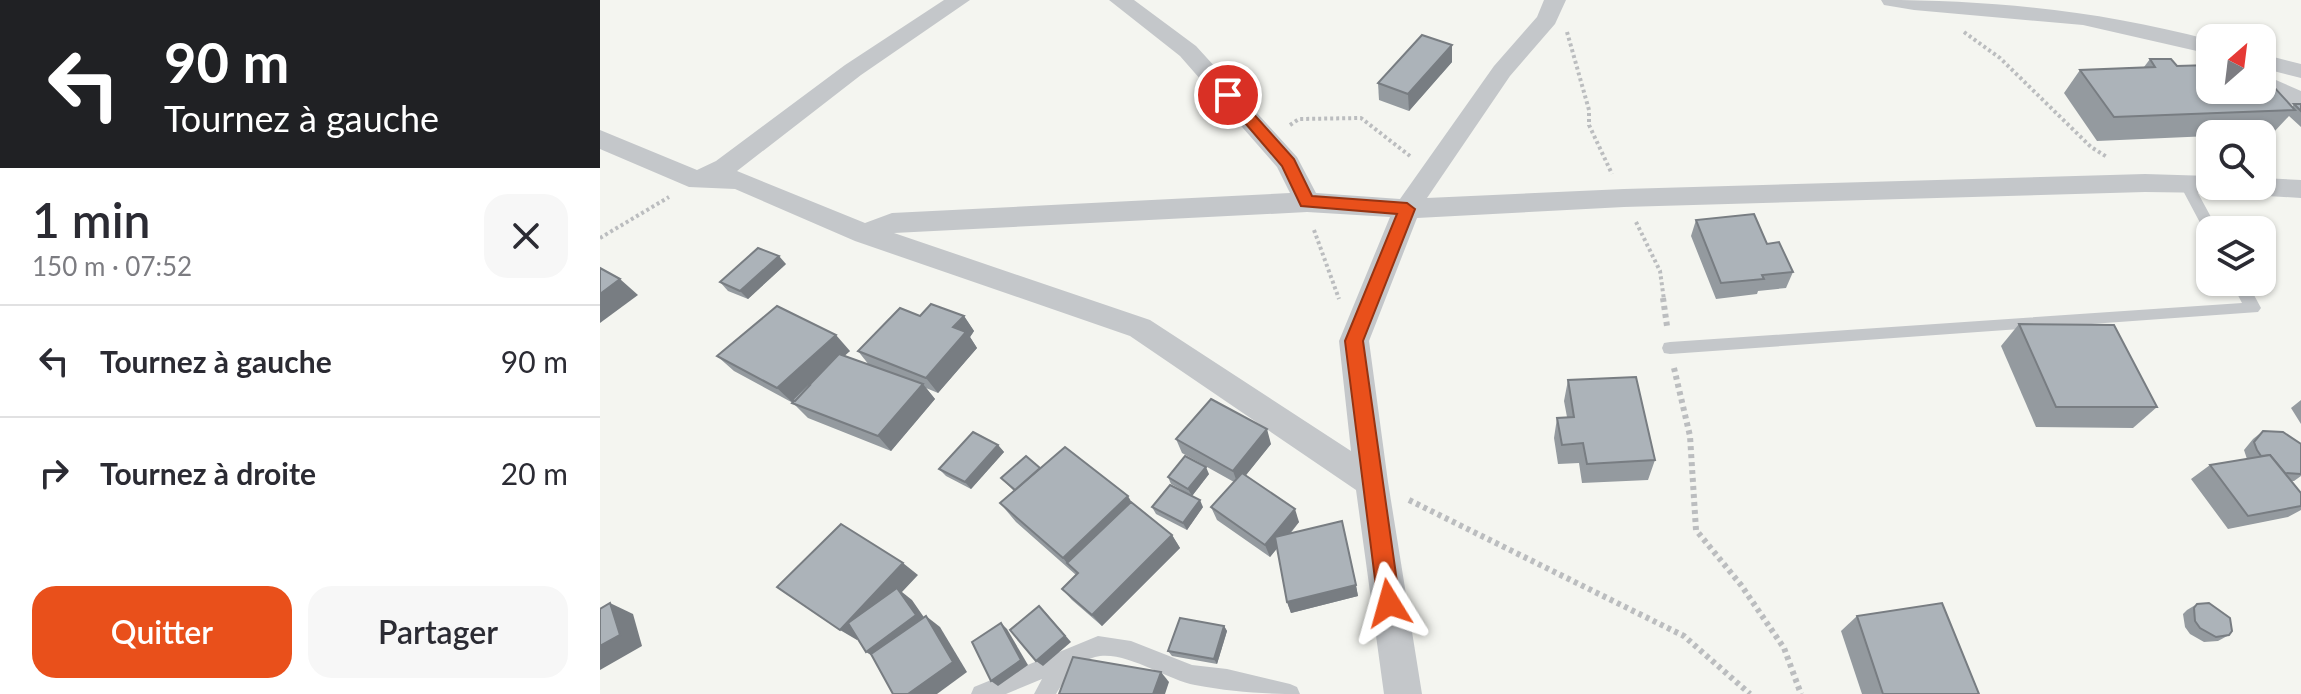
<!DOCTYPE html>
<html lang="fr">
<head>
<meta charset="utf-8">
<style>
  :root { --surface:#fff; --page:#f7f7f7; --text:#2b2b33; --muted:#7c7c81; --line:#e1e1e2; --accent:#e9501b }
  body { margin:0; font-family:Lato,sans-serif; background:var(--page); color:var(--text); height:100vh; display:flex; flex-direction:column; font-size:30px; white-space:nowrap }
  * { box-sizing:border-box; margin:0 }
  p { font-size:26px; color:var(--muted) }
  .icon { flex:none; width:44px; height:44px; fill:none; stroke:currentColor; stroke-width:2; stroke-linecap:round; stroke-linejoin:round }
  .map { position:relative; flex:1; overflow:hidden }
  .sheet { display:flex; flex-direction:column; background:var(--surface); width:600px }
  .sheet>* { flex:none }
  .top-card { background:#202124; color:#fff; overflow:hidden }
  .needle { width:52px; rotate:28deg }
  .controls { position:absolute; left:1596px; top:24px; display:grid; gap:16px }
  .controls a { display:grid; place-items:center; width:80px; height:80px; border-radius:16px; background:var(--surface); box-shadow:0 2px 6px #0004; font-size:40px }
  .pin { position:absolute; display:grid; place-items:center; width:68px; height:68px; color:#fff; margin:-34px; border:4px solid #fff; border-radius:50%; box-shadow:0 2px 8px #0007 }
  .me { position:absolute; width:88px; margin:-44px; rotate:352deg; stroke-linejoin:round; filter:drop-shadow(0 0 6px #0008) }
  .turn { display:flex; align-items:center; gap:28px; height:168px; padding:0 32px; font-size:36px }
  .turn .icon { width:104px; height:104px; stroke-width:2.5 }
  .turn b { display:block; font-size:56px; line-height:68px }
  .round { display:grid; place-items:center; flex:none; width:84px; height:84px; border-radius:24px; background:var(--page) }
  .summary { display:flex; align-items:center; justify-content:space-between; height:136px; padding:0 32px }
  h1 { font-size:48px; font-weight:600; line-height:60px }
  .cta { display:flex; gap:16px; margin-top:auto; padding:16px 32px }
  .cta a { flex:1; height:92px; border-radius:24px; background:var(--accent); color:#fff; font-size:32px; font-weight:600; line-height:92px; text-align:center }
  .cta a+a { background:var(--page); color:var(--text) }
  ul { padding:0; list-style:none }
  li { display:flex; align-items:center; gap:24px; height:112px; padding:0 32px; border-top:2px solid var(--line) }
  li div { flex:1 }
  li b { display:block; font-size:30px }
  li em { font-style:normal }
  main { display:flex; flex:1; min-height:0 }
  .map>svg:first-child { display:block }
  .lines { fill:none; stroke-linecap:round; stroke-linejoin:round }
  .path-far1 { stroke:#bbbdbf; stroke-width:4; stroke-dasharray:3 3; stroke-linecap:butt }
  .path { stroke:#bbbdbf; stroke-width:6; stroke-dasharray:4 4; stroke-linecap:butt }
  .lane { fill:#c4c7ca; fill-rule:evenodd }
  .street { fill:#c4c7ca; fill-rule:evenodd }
  .wall { fill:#949a9f }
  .shaded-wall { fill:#787d82 }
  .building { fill:#acb3b9; stroke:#787d82; stroke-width:2 }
  .route { fill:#e9501b; stroke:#973412; stroke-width:2 }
</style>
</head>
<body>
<main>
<section class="sheet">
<div class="top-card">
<div class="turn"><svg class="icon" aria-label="left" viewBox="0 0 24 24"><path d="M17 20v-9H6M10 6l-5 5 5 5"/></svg><div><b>90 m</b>Tournez à gauche</div></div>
</div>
<div class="summary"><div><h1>1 min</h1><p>150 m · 07:52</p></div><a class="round"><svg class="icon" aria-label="close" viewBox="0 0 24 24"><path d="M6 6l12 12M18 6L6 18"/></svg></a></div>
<ul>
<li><svg class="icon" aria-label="left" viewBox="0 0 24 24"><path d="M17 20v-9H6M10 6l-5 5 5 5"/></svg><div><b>Tournez à gauche</b></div><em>90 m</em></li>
<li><svg class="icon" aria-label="right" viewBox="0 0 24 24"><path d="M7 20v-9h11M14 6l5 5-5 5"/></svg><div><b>Tournez à droite</b></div><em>20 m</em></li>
</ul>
<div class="cta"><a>Quitter</a><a>Partager</a></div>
</section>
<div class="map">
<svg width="1701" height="694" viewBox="0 0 1701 694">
  <rect width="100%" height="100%" fill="#f4f5f0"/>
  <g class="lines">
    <!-- path-far1 -->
    <g class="path-far1">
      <path d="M967,32L989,110V125L1012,174"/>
      <path d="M1364,32L1400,58L1491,147L1507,157"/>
      <path d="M690,125L699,119L761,118L810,156"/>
      <path d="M1036,222L1060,271L1064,300"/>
      <path d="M714,230L739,299"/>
      <path d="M0,238L69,197"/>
    </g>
    <!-- path -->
    <g class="path">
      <path d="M1063,298L1067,326"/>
      <path d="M1074,368L1090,436L1096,530L1141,585L1184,648L1201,694"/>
      <path d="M809,500L1084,636L1150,694"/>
    </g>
    <!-- lane -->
    <g class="lane">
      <path d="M1587,180L1592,182L1618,230H1610V235L1606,234L1580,185Z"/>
      <path d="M1631,282H1647L1661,308L1658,312L1070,354L1064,353L1062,348L1064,343L1070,342L1642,303Z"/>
      <path d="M498,636L531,641L592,665L627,669L690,684L697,687L700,694C664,694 631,692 595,685C567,680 524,649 495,657C475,663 467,677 456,694H434L442,679L406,694H371L374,687Z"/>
    </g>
    <!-- street -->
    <g class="street">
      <path d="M344,0H370L261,75L137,171L265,223L292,213L690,193L677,167L580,56L509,0H534L596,46L697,157L716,193L800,199L894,66L937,17L944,0H966L955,24L910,76L827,198L1024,189L1545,174L1610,176V186H1662V178L1701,180V198L1616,193L1545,192L1024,207L817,218L769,341L788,482L822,694H784L756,490L530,336L255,241L135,189L89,187L0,149V130L97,170L116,161L245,65ZM707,212L790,217L739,341L751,451L550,320L294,233Z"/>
      <path d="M1281,0C1393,0 1502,11 1610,40V54L1483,25L1314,10L1284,5Z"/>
      <path d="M1662,54L1701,64V78L1662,68Z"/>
      <path d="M1662,74L1701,91V109L1659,90H1662Z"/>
    </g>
  </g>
  <!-- wall -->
  <g class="wall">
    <path d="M852,45V62L809,111L779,100L778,83Z"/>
    <path d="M1550,59L1577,66L1692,107L1694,104H1701V127L1689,116L1673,133L1610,134V136L1497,141L1464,93L1480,70L1544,67Z"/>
    <path d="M1096,220L1167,244L1193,272L1186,288L1158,291L1157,294L1116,299L1091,236Z"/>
    <path d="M186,264L148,299L128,291L120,282Z"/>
    <path d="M320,316H364L374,331L370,337L377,348L338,393L326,388L335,399L291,451L208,418L193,403L134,371L117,356L250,351L244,355L269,365L258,351Z"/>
    <path d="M1419,324L1557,407L1533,428L1436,427L1401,346Z"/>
    <path d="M968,380L1055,460L1048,480L982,483L979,463L958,464L954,438L957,418L967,417L964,401Z"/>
    <path d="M1701,400V424L1691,408Z"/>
    <path d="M1663,431L1701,444V476L1694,481H1691L1701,493V510L1688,517L1628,529L1591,479L1610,465L1647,459L1644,450L1653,439Z"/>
    <path d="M576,439L671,444L646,475L699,522L690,534L742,521L758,596L691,613L687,602L677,548L670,557L617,520L611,507L634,482L582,453Z"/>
    <path d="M398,445L404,452L371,489L346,476L339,469Z"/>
    <path d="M440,468L531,502L572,535L580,548L502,626L472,600L462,589L476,575L416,522L400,503L414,491L401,478Z"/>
    <path d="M609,474L592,496L571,484L568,477Z"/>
    <path d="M552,507H603L587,530L556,514Z"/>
    <path d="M1597,604L1629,635L1618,641L1604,642L1590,634L1585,627L1583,614L1587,610Z"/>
    <path d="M1257,616L1379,694H1262L1241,631Z"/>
    <path d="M624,626L627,631L617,664L572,656L568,651Z"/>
  </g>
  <!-- shaded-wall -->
  <g class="shaded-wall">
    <path d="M852,45V62L809,111L808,94Z"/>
    <path d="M179,256L186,264L148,299L140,291Z"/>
    <path d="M20,279L38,295L0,323V294Z"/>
    <path d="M364,316L374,331L370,337L377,348L338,393L326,378L353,327Z"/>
    <path d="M236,335L250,351L193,403L177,388Z"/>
    <path d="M323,384L335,399L291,451L278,436Z"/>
    <path d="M667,429L671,444L638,485L633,471Z"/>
    <path d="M398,445L404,452L371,489L365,482Z"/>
    <path d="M606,467L609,474L592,496L588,489Z"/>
    <path d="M528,496L539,515L467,563L463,558Z"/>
    <path d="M600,500L603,507L587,530L583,523Z"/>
    <path d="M695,509L699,522L670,557L665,545Z"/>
    <path d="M572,535L580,548L502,626L492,615Z"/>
    <path d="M303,563L318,575L302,592L312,600L330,626L282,662L266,652L300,594L257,640L240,630Z"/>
    <path d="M756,585L758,596L691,613L687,602Z"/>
    <path d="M10,603L33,614L42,646L0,670V646Z"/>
    <path d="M445,612L471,642L443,666L436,661Z"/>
    <path d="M326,616L340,627L367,672L337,694H308Z"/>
    <path d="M401,623L407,629L428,665L398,686L391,681Z"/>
    <path d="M624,626L627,631L617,664L614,659Z"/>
    <path d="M561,672L569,682L565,694H553Z"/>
  </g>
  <!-- building -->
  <g class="building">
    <path d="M822,35L852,45L808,94L778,83Z"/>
    <path d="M1550,59H1571L1577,66L1610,65V90H1662V74L1695,110L1514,117L1480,70L1555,67Z"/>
    <path d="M1694,104H1701V111Z"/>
    <path d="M1154,214L1167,244L1179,242L1193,272L1162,275L1164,279L1121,283L1096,220Z"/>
    <path d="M158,248L179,256L140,291L120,282Z"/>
    <path d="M0,268L20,279L0,294Z"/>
    <path d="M331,304L364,316L353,327L366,332L326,378L258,351L300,308L320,316Z"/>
    <path d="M177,306L236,335L177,388L117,356Z"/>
    <path d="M1419,324L1514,325L1557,407H1456Z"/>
    <path d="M239,354L323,384L278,436L192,403Z"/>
    <path d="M1036,377L1055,460L987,464L983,443L962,445L957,418L974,417L968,380Z"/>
    <path d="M208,384L210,385L195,401L192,400Z"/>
    <path d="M611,399L667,429L633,471L576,439Z"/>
    <path d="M1663,431L1683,432L1701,444V474L1685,473L1670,455L1661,456L1657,450L1654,442Z"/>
    <path d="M373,432L398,445L365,482L339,469Z"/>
    <path d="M465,447L528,496L463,558L400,503Z"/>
    <path d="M1670,455L1701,493V506L1648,516L1610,465Z"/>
    <path d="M426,456L440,468L415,490L401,478Z"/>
    <path d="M585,456L606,467L588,489L568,477Z"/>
    <path d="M642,473L695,509L665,545L611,507Z"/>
    <path d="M570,485L600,500L583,523L552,507Z"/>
    <path d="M531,502L572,535L492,615L462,589L478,573L467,563Z"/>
    <path d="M742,521L756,585L687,602L675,537Z"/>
    <path d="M241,524L303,563L240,630L177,587Z"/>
    <path d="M297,588L316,615L266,652L248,623Z"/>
    <path d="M10,603L20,635L0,646V609Z"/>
    <path d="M1342,603L1379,694H1283L1257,616Z"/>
    <path d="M1609,603L1630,618L1632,631L1629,635L1616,637L1600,628L1595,621L1594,608L1597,604Z"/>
    <path d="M439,606L465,636L436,661L410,630Z"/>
    <path d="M326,616L353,662L308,694H293L271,654Z"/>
    <path d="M580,618L624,626L614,659L568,651Z"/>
    <path d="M401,623L421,660L391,681L372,642Z"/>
    <path d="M473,657L561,672L553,694H459Z"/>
  </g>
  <!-- route -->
  <path class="route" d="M628,90L633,91L694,159L712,196L807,203L815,209L763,341L800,603L797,610L789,614L782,610L778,603L745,341L797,214L701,206L682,166L621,95Z"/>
</svg>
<div class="controls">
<a><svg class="needle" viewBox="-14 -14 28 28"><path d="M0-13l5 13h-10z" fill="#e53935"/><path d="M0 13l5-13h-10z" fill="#7c7c81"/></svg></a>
<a><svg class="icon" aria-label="search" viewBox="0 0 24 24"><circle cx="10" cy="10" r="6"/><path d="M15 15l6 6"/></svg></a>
<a><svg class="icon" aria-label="layers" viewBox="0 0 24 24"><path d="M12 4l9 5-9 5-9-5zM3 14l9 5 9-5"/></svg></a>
</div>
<div class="pin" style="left:628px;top:95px;background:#d93025"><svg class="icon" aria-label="arrive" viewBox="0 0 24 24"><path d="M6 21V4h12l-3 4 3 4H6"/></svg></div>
<svg class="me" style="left:789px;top:603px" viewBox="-20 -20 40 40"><path d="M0-17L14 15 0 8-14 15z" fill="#e9501b" stroke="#fff" stroke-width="4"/></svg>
</div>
</main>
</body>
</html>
